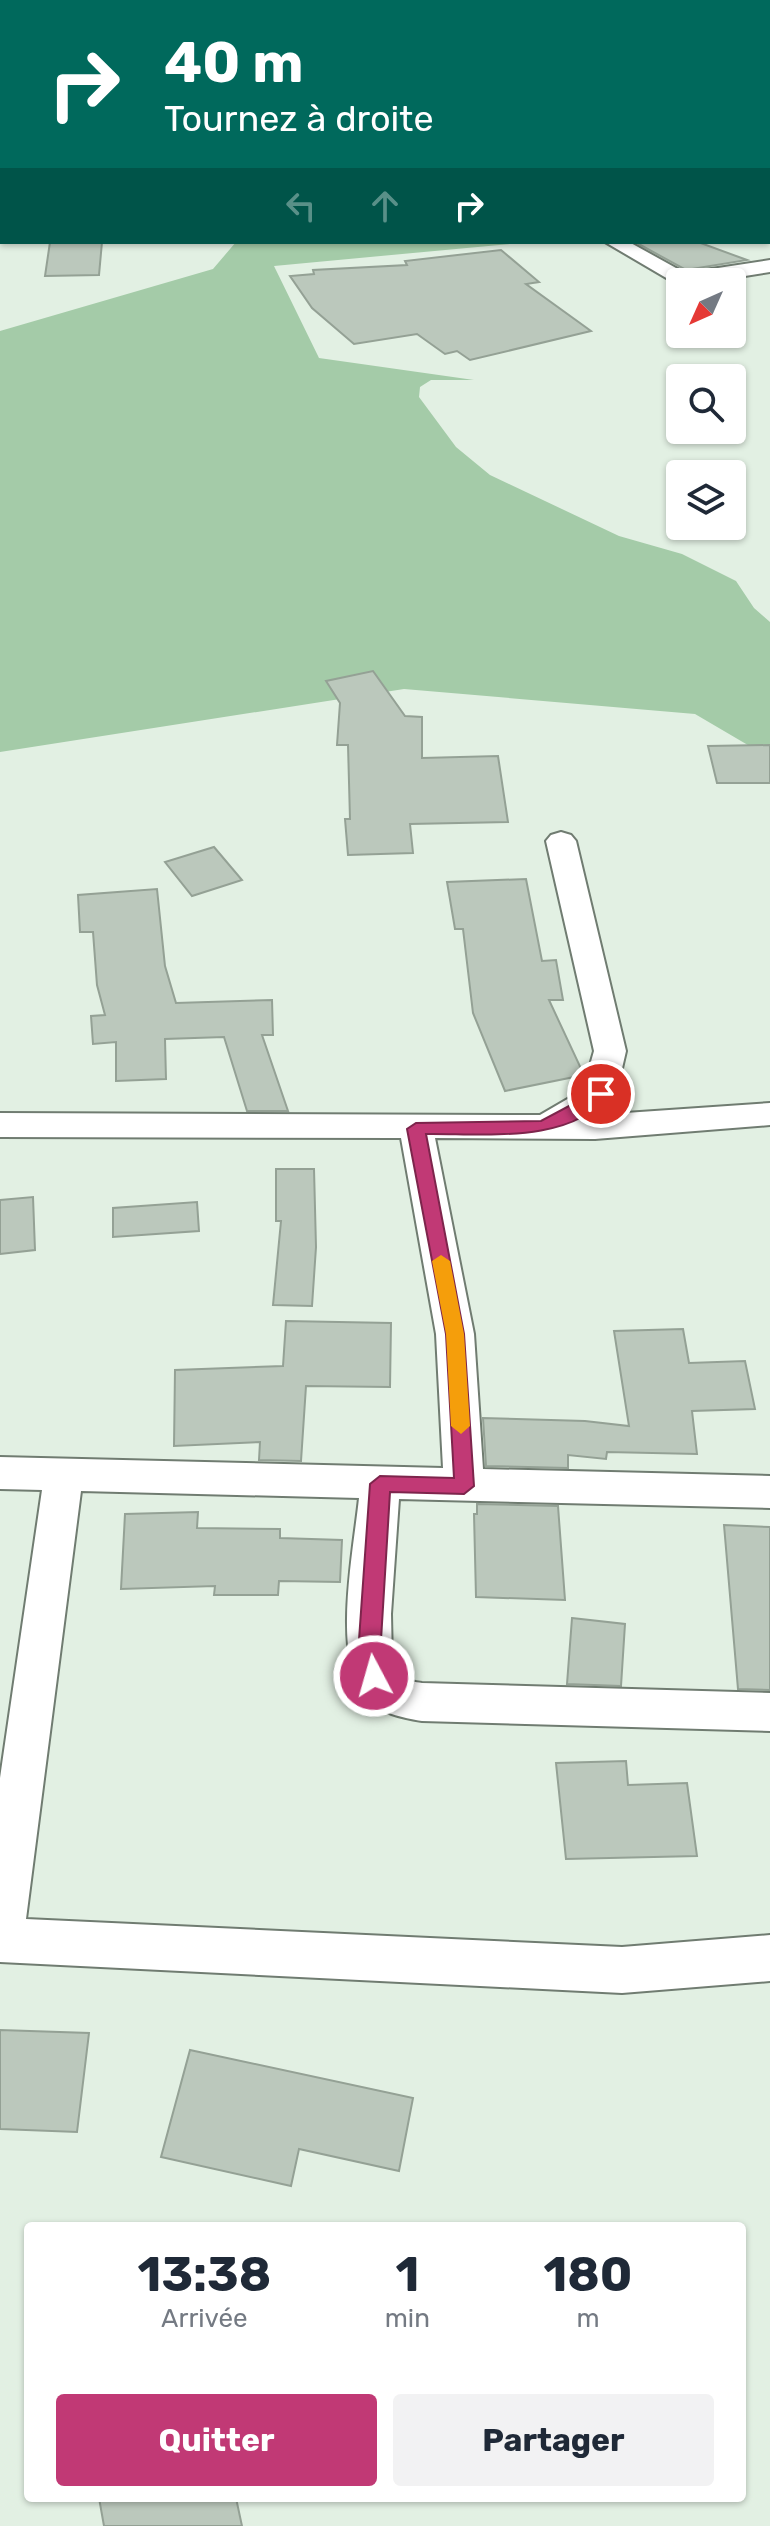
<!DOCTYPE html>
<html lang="fr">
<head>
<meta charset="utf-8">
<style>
  :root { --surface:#fff; --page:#f2f2f3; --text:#1f2937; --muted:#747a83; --accent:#c13975 }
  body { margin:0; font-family:Rubik,sans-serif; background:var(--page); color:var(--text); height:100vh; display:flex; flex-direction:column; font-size:30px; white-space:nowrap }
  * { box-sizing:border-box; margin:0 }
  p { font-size:26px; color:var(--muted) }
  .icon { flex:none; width:44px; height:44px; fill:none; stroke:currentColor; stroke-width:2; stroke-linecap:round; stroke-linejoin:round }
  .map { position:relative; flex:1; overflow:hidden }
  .panel { position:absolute; left:24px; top:2222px; width:722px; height:280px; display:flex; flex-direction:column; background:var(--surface); border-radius:8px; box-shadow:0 2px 6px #0004 }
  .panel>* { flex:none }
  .guide { position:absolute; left:0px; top:0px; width:770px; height:244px; box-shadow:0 2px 6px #0004; background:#00695c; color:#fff; overflow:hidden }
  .needle { width:52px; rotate:225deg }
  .controls { position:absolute; left:666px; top:268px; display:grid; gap:16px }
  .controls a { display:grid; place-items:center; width:80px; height:80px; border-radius:8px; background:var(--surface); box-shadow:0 2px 6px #0004; font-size:40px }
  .pin { position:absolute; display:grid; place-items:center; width:68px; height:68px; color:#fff; margin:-34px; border:4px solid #fff; border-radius:50%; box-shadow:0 2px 8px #0007 }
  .me { position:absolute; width:88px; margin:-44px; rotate:354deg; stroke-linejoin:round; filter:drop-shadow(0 0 6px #0008) }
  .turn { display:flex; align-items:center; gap:28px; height:168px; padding:0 32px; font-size:36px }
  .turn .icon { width:104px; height:104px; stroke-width:2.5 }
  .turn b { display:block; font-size:56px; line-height:68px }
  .lanes { display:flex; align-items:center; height:76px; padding:0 32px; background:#0003; justify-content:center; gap:40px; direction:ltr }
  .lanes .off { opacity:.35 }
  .eta { display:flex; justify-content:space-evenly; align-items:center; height:136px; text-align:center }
  .eta b { font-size:48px; font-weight:700; line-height:56px }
  .primary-button { display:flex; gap:16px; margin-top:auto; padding:16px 32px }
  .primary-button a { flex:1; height:92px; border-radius:8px; background:var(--accent); color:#fff; font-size:32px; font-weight:700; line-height:92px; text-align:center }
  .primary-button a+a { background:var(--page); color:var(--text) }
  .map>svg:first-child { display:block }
  .green { fill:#a4cba8 }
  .building { fill:#bbc8bc; stroke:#94a195; stroke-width:2 }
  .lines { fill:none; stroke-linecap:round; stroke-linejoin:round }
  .minor-casing { stroke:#707c71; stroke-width:4 }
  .minor { fill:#fff; fill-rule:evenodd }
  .route { fill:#c13975; stroke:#7d254c; stroke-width:2 }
  .slow { fill:#f59e0b }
</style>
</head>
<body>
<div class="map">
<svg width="770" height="2526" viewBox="0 0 770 2526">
  <rect width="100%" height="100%" fill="#e2f0e3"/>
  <!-- green -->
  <path class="green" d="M236,242H530L274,266L319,358L474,380H431L420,387L419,397L456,447L490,475L619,536L682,554L736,581L754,608L770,622V758L695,714L404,689L0,752V331L213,269Z"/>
  <!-- building -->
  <g class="building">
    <path d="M50,242H102L99,275L45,276Z"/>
    <path d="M635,242H698L747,260L686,270Z"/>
    <path d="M501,250L539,282L526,284L591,331L470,360L457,351L445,354L417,334L354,344L312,308L290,276L314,274L313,270L407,265L405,261Z"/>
    <path d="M373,671L405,716L422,717V758L498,756L508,822L410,824L413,853L348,855L345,819H350L348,745H337L340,703L326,681Z"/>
    <path d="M770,745V783H717L708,746Z"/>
    <path d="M214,847L242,880L192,896L165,862Z"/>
    <path d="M526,879L542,961L556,960L563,1000H549L584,1075L505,1091L473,1013L463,929H455L447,882Z"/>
    <path d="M157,889L165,966L176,1003L272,1000L273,1035H262L288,1111H247L224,1037L165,1039L166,1079L116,1081V1042L93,1044L91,1016L105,1015L97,985L93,932H80L78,895Z"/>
    <path d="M276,1169H314L316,1247L312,1306L273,1305L281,1221H276Z"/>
    <path d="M33,1197L35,1250L0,1254V1200Z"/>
    <path d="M197,1202L199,1231L113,1237V1208Z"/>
    <path d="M286,1321L391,1323L390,1387L306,1386L301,1461L259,1460L260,1442L174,1446L175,1370L283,1366Z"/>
    <path d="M683,1329L689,1363L745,1361L755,1409L692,1411L697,1454L607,1452L606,1459L568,1455V1468L486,1466L483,1418L585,1421L629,1426L614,1331Z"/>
    <path d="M477,1504L558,1506L565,1600L476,1597L474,1514H477Z"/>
    <path d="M198,1512L197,1528L280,1529V1538L342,1540L340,1582L279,1581L278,1595H214L215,1586L121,1589L125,1514Z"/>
    <path d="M724,1525L770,1527V1690L738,1689Z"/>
    <path d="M572,1618L625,1624L621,1686L567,1684Z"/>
    <path d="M626,1761L628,1785L687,1783L697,1856L566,1859L556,1763Z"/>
    <path d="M0,2030L89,2033L77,2132L0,2129Z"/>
    <path d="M190,2050L413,2098L399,2171L299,2149L291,2186L161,2157Z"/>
    <path d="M99,2498H236L242,2526H104Z"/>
  </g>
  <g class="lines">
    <!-- minor casing -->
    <g class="minor-casing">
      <g id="minor">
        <path d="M234,0H250L251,2H235Z"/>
        <rect x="768" y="62" width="2" height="10"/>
        <rect x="0" y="119" width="2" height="10"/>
        <path d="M605,242H629L685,273L770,260V272L707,282H680V286Z"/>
        <path d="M561,832L571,835L576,841L626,1051L617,1090L596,1115L770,1103V1125L595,1139L435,1138L474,1334L483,1469L770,1476V1508L399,1499L391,1614L392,1663C397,1678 408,1681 422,1683L770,1693V1731L422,1721C403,1718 379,1713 366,1698C331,1658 354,1548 359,1498L81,1491L26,1919L622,1947L770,1935V1981L622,1993L0,1962V1778L42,1490L0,1489V1457L443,1468L436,1334L401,1138L0,1137V1113L540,1115L583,1090L594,1051L546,841L551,835Z"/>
      </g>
    </g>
    <!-- minor -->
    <use href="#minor" class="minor"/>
  </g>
  <!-- route -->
  <path class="route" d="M601,1089L609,1094C572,1145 481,1133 426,1134L464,1334L474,1486L464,1494L390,1492L381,1640L385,1676L382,1683H367L359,1640L370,1484L380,1476L454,1478L446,1334L407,1129L416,1123L541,1121Z"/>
  <!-- slow -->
  <path class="slow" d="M441,1255L450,1261L464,1334L470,1426L461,1434L451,1426L446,1334L432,1261Z"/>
</svg>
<div class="controls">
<a><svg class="needle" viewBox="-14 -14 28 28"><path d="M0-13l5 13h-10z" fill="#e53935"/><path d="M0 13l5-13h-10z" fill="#747a83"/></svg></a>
<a><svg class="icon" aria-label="search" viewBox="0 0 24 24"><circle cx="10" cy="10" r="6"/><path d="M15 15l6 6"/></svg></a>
<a><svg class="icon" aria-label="layers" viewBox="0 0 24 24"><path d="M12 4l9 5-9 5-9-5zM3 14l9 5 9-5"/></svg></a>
</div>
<div class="pin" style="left:601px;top:1094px;background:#d93025"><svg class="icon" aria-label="arrive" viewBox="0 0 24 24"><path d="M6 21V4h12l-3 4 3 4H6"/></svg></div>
<svg class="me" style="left:374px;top:1676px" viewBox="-20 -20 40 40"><circle r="17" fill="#c13975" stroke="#fff" stroke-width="3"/><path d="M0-11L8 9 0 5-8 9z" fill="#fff"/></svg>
<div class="guide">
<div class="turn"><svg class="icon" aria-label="right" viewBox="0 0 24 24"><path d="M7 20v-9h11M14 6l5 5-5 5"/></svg><div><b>40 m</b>Tournez à droite</div></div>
<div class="lanes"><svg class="icon off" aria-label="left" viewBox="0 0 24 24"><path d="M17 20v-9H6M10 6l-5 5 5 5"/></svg><svg class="icon off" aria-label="ahead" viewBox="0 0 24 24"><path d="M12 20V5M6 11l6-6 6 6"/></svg><svg class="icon" aria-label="right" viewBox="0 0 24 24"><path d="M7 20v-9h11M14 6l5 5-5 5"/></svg></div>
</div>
<section class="panel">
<div class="eta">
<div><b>13:38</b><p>Arrivée</p></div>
<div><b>1</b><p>min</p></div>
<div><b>180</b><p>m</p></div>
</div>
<div class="primary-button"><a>Quitter</a><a>Partager</a></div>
</section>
</div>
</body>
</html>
